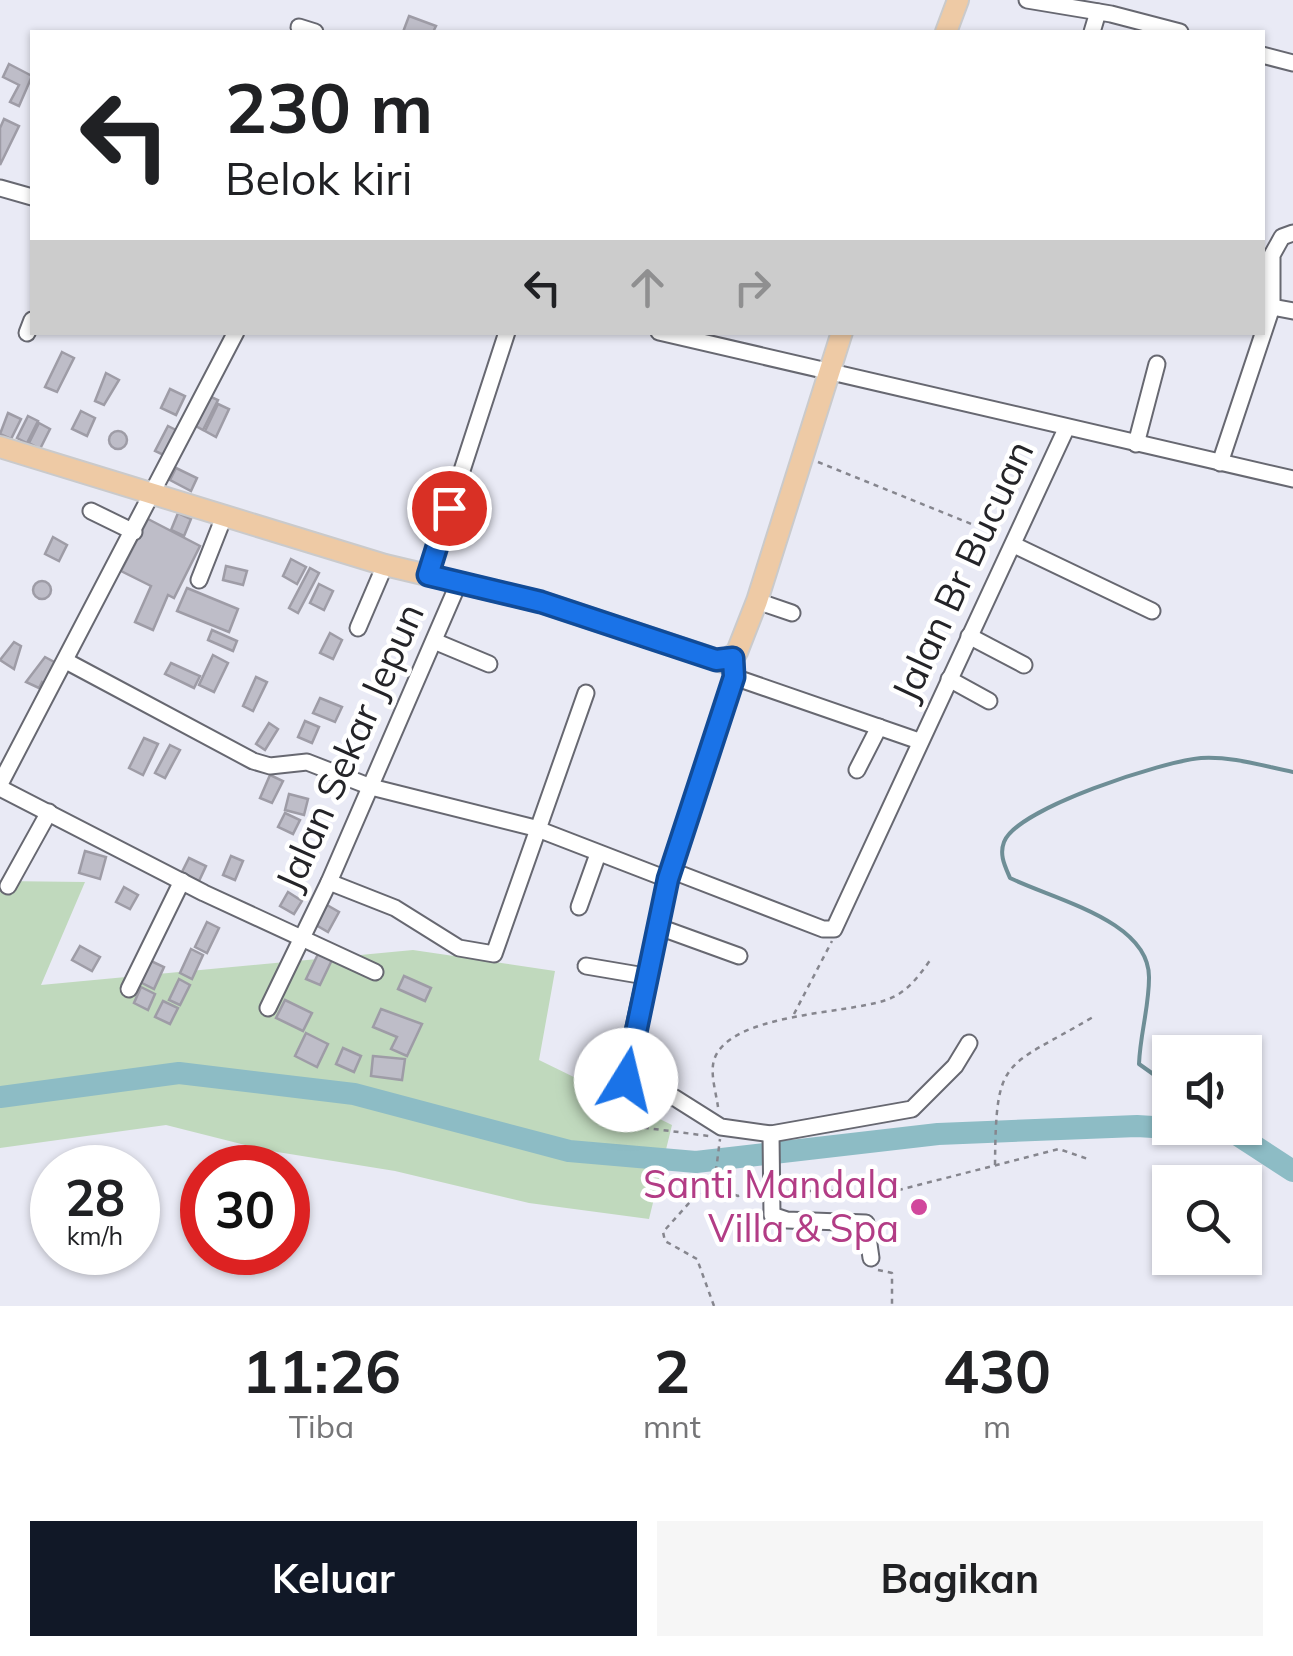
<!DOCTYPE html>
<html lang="id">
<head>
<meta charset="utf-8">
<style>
  :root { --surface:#fff; --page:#f6f6f6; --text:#202124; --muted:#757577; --accent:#111827 }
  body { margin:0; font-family:Mulish,sans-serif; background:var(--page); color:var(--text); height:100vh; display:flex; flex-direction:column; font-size:38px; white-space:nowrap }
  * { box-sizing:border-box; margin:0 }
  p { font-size:32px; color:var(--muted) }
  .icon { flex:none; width:55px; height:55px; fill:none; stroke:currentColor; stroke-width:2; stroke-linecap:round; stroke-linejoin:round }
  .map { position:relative; height:1306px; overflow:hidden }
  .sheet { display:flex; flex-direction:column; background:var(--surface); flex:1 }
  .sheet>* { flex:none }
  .banner { position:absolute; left:30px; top:30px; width:1235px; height:305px; border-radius:0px; box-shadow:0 2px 8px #0004; background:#fff; color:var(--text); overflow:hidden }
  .tools { position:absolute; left:1152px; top:1035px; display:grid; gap:20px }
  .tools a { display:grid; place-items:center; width:110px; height:110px; border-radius:0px; background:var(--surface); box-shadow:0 2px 8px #0004; font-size:50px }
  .speed { position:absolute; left:30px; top:1145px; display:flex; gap:20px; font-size:50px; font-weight:700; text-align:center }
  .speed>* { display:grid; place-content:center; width:130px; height:130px; border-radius:50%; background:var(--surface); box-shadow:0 2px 8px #0004; line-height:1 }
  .speed small { font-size:25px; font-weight:400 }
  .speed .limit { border:15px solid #d22; background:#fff; color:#111 }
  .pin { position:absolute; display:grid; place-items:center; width:85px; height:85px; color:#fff; margin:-42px; border:5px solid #fff; border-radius:50%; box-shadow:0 2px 10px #0007 }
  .me { position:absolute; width:110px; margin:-55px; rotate:9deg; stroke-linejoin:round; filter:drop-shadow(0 0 8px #0008) }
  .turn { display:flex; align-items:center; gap:35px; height:210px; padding:0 30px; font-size:45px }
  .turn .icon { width:130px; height:130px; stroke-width:2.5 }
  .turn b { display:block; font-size:70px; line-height:85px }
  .lanes { display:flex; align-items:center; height:95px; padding:0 30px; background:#0003; justify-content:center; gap:50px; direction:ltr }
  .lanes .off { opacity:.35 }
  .eta { display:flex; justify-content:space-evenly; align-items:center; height:170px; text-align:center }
  .eta b { font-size:60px; font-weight:700; line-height:70px }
  .cta { display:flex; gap:20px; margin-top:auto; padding:20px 30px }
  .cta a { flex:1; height:115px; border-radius:0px; background:var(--accent); color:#fff; font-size:40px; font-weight:700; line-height:115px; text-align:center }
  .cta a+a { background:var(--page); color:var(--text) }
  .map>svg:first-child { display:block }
  .green { fill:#c0d9bd }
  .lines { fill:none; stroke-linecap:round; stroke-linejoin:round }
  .stream { stroke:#6e8e96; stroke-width:4 }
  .river { stroke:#8dbcc5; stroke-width:22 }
  .building { fill:#bebdc8; stroke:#9e9ca6; stroke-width:2.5 }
  .minor-casing { stroke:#676871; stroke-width:19 }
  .major-casing { stroke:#cacacb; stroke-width:24 }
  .path { stroke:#86868e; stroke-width:2.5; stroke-dasharray:5 5; stroke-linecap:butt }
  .minor { stroke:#fff; stroke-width:15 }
  .major { stroke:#eecaa5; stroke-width:20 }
  .route-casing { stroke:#114b97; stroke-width:25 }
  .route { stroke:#1a73e8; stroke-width:18 }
  .hotel-dot { fill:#d1479c; stroke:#fff; stroke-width:4 }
  .labels { text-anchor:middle; stroke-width:9; stroke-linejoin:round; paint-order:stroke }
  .street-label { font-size:38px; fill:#242428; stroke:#fff }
  .hotel-label { font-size:38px; fill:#b23c85; stroke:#fff; text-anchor:end }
</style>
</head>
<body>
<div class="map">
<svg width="1293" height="1306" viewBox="0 0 1293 1306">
  <rect width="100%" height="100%" fill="#e9eaf5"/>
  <!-- green -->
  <path class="green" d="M0,881L85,882L41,985L413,950L555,971L539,1060L672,1125L649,1219L529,1203L395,1171L265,1150L166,1125L0,1148Z"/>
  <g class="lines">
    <!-- stream -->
    <g class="stream">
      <path d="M1170,1086L1139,1064C1140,1035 1149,1007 1149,978C1150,921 1055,900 1010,878C1005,866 999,855 1004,842C1017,808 1164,761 1201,758C1231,756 1263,766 1293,772"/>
      <path d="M1227,1128L1233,1132"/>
    </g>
    <!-- river -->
    <path class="river" d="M0,1097L179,1073L354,1094L569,1151L696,1162L938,1134L1137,1126L1233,1132L1293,1171"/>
  </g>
  <!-- building -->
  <g class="building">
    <path d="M409,16L436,26L433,32H403Z"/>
    <path d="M9,64L32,76L19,106L10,102L19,85L3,77Z"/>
    <path d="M4,119L19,126L0,165V128Z"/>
    <path d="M62,352L74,358L57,392L45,387Z"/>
    <path d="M106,373L119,380L104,405L95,401Z"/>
    <path d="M170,389L185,396L176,415L161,408Z"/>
    <path d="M209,396L218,400L203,430L194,425Z"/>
    <path d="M218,404L229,409L216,437L205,431Z"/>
    <path d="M81,411L95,418L87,436L72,429Z"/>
    <path d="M8,413L21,419L11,439L0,434Z"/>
    <path d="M28,416L38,421L27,443L17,438Z"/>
    <path d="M39,423L50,429L40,449L29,443Z"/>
    <path d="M168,426L180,432L168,457L155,451Z"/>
    <circle cx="118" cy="440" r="9"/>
    <path d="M176,468L197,478L191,491L170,480Z"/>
    <path d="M178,513L191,519L184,536L171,530Z"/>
    <path d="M148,519L200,546L174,598L168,595L153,630L135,622L151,586L121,571Z"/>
    <path d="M53,537L67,545L59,561L45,554Z"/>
    <path d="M291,559L306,567L297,584L283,576Z"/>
    <path d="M226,566L247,571L243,585L223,580Z"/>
    <path d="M310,568L319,573L298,613L289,608Z"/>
    <circle cx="42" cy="590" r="9"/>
    <path d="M319,584L333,591L324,610L310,603Z"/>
    <path d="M187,588L238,609L229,632L177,611Z"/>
    <path d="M212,630L237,641L233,651L208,640Z"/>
    <path d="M330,633L342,640L333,659L320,653Z"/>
    <path d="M14,642L21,646L14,669L0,660Z"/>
    <path d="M213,655L228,663L214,692L199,685Z"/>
    <path d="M45,657L58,664L47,685L42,682L39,688L26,682Z"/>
    <path d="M171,663L200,676L194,688L165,674Z"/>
    <path d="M256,677L267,682L253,711L243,706Z"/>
    <path d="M320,698L342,707L335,722L313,713Z"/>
    <path d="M305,721L319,727L312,743L298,737Z"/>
    <path d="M269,723L278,729L265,750L256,744Z"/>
    <path d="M144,738L158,744L143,775L129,768Z"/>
    <path d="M170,745L180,750L165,778L155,773Z"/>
    <path d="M270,775L283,781L272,803L260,798Z"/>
    <path d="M289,794L308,799L304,815L285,810Z"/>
    <path d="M285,813L300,820L293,834L278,827Z"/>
    <path d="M85,851L106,857L100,879L79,873Z"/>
    <path d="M231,856L243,861L235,880L223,875Z"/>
    <path d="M189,858L206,866L199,881L182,872Z"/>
    <path d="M124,887L138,895L130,909L116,902Z"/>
    <path d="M288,892L302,901L294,914L280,906Z"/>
    <path d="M327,905L339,912L328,932L316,925Z"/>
    <path d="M207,922L219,928L207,953L195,947Z"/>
    <path d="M80,946L100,957L92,971L72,960Z"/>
    <path d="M191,949L203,955L192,979L180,973Z"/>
    <path d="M318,954L332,960L320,985L306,979Z"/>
    <path d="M151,961L164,967L154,989L140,982Z"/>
    <path d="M404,976L431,988L425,1001L398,989Z"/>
    <path d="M179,979L190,985L180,1005L169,1000Z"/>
    <path d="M141,987L155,994L148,1010L134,1003Z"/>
    <path d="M285,1000L312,1013L303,1031L276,1018Z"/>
    <path d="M163,1001L178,1008L170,1024L155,1017Z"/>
    <path d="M381,1009L422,1024L407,1056L391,1049L397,1037L373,1027Z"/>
    <path d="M306,1033L328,1044L317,1067L295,1056Z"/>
    <path d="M343,1048L361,1056L354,1072L336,1064Z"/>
    <path d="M373,1056L405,1059L402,1080L371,1076Z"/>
  </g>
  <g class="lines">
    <!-- minor casing -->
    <g class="minor-casing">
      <g id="minor">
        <path d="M1027,0L1111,14L1180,32"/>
        <path d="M299,27L315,32"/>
        <path d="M1092,32L1098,12"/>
        <path d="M1262,55L1293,63"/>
        <path d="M0,188L32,197"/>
        <path d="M1272,307V255L1282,237L1293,233"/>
        <path d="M659,332L1293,479"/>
        <path d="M27,333L32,320"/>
        <path d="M1136,444L1157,364"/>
        <path d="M1220,463L1272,307L1293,311"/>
        <path d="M91,511L134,532"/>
        <path d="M1014,545L1152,611"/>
        <path d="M428,575L507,332"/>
        <path d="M199,580L225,514"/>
        <path d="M757,601L792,613"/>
        <path d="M358,628L385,565"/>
        <path d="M969,636L1024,665"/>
        <path d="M434,641L489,664"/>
        <path d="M733,658L734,677L667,879L627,1058L629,1087L639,1094L675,1098L721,1127L771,1134L912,1109L955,1066L969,1043"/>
        <path d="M66,661L253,761L270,766L307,762L371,787L535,828L667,879"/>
        <path d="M734,677L919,741"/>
        <path d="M949,679L989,701"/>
        <path d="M857,770L879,727"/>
        <path d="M0,784L236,332"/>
        <path d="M0,788L204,893L375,972"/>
        <path d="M670,870L823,929H834L1066,429"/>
        <path d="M329,882L395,908L459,948L494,954L586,693"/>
        <path d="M8,886L49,812"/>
        <path d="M579,907L598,854"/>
        <path d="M659,927L739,956"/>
        <path d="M586,966L645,976"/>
        <path d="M129,989L182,881"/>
        <path d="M268,1008L329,882L459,582"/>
        <path d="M771,1134L772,1215L787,1220L866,1223L871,1258"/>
      </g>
    </g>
    <!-- major casing -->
    <g class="major-casing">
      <g id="major">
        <path d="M946,32L958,0"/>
        <path d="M0,447L385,565L541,602L723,662L737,652L757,601L842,332"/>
      </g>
    </g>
    <!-- path -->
    <g class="path">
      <path d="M818,462L974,525"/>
      <path d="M794,1014L832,941"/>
      <path d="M616,1093L615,1124L709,1136"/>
      <path d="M718,1107C716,1092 710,1074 714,1060C729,1013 847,1014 886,1000C907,993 918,977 931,959"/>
      <path d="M995,1165C996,1055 1003,1070 1093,1017"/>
      <path d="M716,1187L738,1196L755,1193"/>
      <path d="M788,1191H895L1059,1149L1088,1159"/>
      <path d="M878,1270L892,1273V1306"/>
      <path d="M714,1306L697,1259L665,1241L663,1232L690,1202L714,1186L720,1139"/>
    </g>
    <!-- minor -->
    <use href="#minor" class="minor"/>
    <!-- major -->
    <use href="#major" class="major"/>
  </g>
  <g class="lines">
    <!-- route casing -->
    <g class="route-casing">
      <path id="route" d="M449,508L428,575L541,602L716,660L733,658L734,677L668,879L626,1080"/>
    </g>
    <!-- route -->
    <use href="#route" class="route"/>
  </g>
  <!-- markers -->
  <circle class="hotel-dot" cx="919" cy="1207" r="10"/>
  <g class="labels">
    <!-- street labels -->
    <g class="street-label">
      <text transform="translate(963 571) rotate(-65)" y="13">Jalan Br Bucuan</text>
      <text transform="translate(350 747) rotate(-66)" y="13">Jalan Sekar Jepun</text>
    </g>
    <!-- hotel labels -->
    <g class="hotel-label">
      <text x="899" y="1198">Santi Mandala<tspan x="899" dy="44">Villa &amp; Spa</tspan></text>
    </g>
  </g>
</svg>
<div class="tools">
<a><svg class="icon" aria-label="sound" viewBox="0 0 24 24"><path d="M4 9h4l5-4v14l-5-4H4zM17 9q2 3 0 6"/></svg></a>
<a><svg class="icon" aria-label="search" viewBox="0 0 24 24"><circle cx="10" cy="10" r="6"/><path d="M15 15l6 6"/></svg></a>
</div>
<div class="speed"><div>28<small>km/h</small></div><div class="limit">30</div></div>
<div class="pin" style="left:449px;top:508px;background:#d93025"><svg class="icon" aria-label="arrive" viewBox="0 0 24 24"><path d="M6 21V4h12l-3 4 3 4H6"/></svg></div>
<svg class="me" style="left:626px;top:1080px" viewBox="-20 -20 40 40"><circle r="19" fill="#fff"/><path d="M0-13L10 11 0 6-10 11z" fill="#1a73e8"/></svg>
<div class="banner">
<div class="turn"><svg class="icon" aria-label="left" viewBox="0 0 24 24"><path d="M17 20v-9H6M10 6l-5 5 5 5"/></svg><div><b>230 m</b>Belok kiri</div></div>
<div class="lanes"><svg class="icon" aria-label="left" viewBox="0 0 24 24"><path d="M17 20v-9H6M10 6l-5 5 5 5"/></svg><svg class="icon off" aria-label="ahead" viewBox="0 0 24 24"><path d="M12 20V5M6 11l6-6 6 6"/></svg><svg class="icon off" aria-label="right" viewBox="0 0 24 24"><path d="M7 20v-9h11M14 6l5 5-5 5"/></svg></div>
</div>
</div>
<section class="sheet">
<div class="eta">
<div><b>11:26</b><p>Tiba</p></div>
<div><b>2</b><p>mnt</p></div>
<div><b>430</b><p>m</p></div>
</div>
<div class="cta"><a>Keluar</a><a>Bagikan</a></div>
</section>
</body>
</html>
